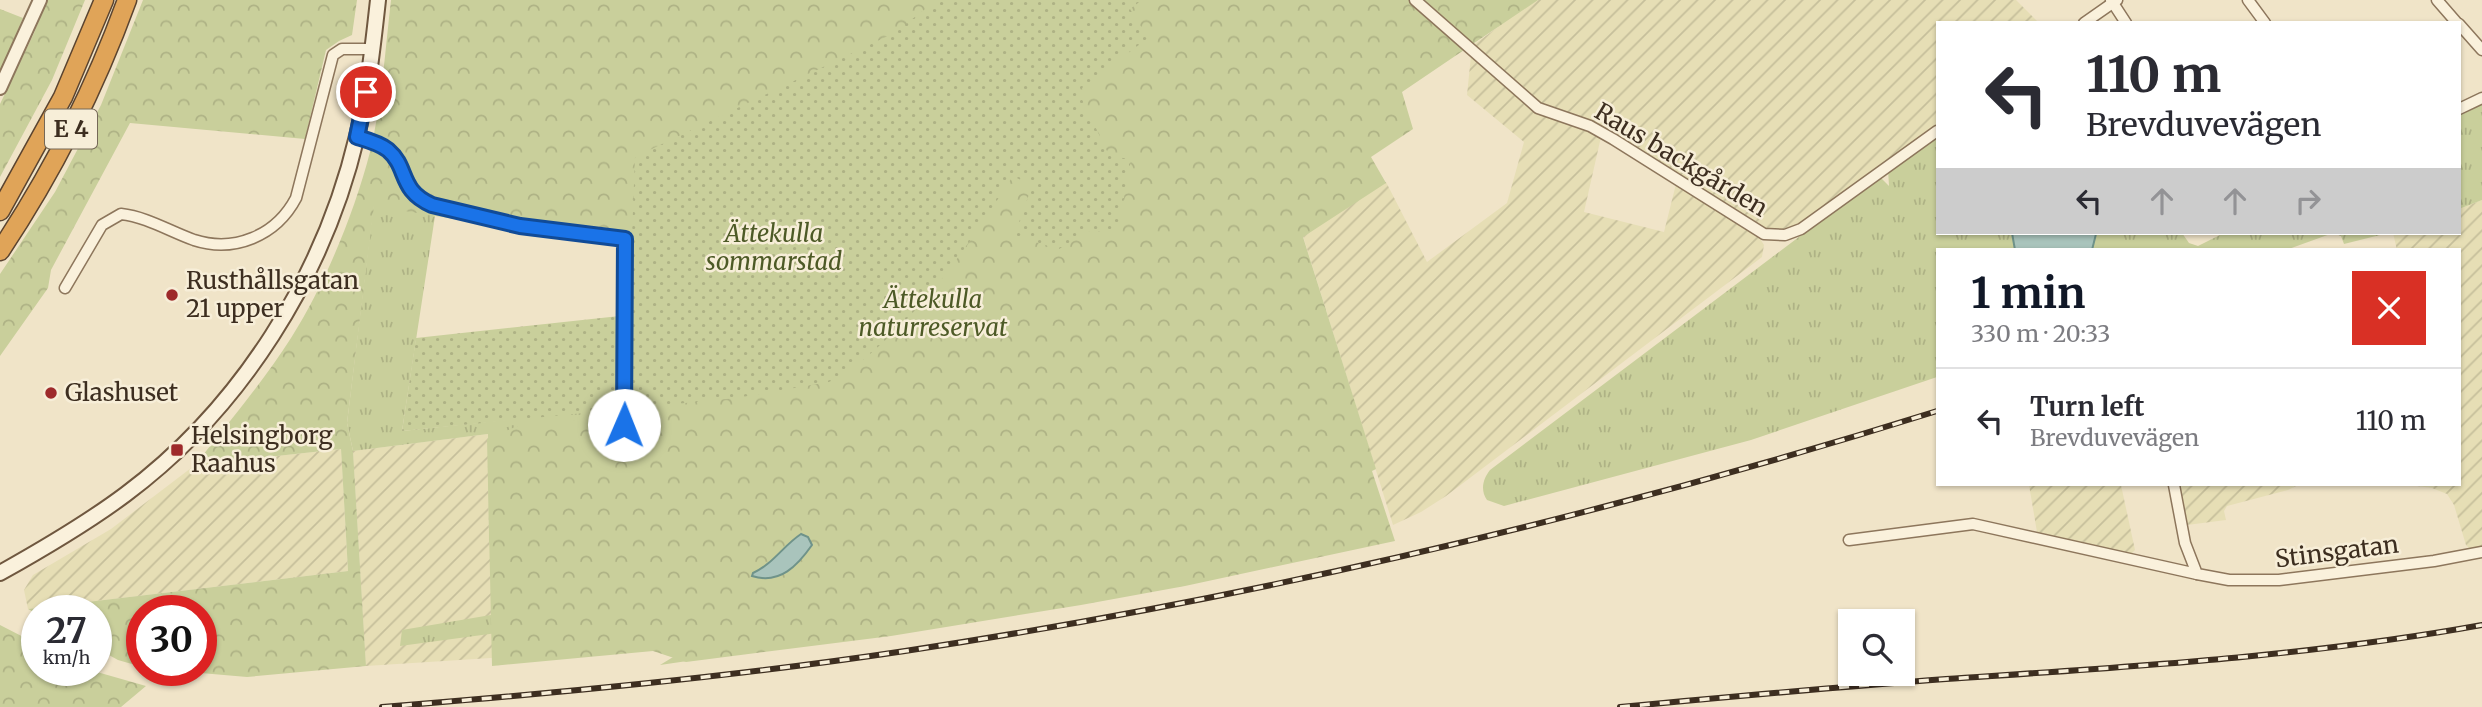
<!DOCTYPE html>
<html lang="en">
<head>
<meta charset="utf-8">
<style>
  :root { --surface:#fff; --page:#f7f7f7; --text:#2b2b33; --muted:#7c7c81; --line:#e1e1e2; --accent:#111827 }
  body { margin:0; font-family:Merriweather,serif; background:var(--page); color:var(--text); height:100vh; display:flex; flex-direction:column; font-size:26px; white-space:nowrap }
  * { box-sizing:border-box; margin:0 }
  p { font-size:23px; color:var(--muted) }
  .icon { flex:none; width:38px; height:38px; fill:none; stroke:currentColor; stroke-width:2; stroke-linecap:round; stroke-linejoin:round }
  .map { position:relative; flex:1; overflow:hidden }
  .details { position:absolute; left:1936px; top:248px; width:525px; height:238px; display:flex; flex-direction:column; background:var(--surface); border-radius:0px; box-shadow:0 2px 5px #0004 }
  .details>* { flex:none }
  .top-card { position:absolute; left:1936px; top:21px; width:525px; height:214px; border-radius:0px; box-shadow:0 2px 5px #0004; background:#fff; color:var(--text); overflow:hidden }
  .tools { position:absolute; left:1838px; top:609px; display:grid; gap:14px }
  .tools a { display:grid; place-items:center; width:77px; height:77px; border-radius:0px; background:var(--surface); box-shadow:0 2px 5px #0004; font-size:35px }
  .speed { position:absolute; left:21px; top:595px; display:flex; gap:14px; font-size:35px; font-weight:700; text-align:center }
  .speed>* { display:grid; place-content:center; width:91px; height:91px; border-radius:50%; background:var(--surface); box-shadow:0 2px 5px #0004; line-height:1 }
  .speed small { font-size:18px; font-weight:400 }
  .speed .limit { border:10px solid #d22; background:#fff; color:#111 }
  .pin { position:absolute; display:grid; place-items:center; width:60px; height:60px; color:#fff; margin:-30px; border:4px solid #fff; border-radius:50%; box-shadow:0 2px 7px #0007 }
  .me { position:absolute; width:77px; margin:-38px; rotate:1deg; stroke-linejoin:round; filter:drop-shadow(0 0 5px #0008) }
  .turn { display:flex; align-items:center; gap:24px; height:147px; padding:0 35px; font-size:32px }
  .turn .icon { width:91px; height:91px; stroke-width:2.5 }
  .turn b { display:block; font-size:49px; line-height:60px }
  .lanes { display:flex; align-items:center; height:66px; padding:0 35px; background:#0003; justify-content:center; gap:35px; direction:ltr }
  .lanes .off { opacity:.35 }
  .round { display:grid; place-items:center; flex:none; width:74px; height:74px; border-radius:0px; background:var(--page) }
  .summary { display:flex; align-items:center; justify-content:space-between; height:119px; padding:0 35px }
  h1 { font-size:42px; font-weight:700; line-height:52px; color:var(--accent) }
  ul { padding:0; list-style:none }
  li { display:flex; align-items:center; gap:21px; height:105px; padding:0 35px; border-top:2px solid var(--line) }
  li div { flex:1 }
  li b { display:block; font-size:26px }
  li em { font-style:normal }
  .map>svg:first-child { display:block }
  .farmland { fill:url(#farmland-furrows) }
  .grass { fill:url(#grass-tufts) }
  .forest { fill:url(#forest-crowns) }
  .garden { fill:url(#garden-dots) }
  .water { fill:#a9c4bc; stroke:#6f938a; stroke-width:2 }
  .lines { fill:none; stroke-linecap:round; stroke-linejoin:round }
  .minor-casing { stroke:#8d765c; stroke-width:13 }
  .tertiary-casing { stroke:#8d765c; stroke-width:16 }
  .secondary-casing { stroke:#6f573f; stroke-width:18 }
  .motorway-casing { stroke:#5b4430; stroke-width:21 }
  .minor { stroke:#faf1dc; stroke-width:10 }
  .tertiary { stroke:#faf1dc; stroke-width:12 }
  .secondary { stroke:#faf1dc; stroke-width:14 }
  .motorway { stroke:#e0a458; stroke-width:18 }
  .rail-casing { stroke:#3d2e20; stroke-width:6 }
  .rail { stroke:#f7eed8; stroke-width:3.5; stroke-dasharray:10; stroke-linecap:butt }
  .route-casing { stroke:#114b97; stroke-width:18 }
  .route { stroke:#1a73e8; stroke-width:12 }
  .poi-dot { fill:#9e2a2b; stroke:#f7eed8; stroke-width:2.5 }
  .labels { text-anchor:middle; stroke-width:5; stroke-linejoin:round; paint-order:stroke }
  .shield { fill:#f7eed8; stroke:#756857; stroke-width:2 }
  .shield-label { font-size:23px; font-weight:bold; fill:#3d2e20 }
  .street-label { font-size:24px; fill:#3d2e20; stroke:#f7eed8 }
  .park-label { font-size:24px; font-style:italic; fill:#4d5a26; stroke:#f7eed8 }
  .poi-label { font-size:24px; fill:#3d2e20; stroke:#f7eed8; text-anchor:start }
</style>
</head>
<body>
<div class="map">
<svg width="2482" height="707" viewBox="0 0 2482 707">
  <defs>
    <pattern id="farmland-furrows" width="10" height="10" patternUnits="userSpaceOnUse" patternTransform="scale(1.75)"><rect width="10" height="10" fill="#e6deb5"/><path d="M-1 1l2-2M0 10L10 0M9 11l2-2" fill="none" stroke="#c6bf9b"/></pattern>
    <pattern id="grass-tufts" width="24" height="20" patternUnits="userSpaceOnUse" patternTransform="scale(1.75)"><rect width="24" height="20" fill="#c9cf9b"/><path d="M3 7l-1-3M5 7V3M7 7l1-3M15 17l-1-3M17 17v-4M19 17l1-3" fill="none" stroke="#aeb285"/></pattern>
    <pattern id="forest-crowns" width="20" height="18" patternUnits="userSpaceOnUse" patternTransform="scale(1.75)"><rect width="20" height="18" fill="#c9cf9b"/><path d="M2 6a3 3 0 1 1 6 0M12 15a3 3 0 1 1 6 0" fill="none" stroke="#aeb285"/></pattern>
    <pattern id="garden-dots" width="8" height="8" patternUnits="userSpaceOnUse" patternTransform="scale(1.75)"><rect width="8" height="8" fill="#c9cf9b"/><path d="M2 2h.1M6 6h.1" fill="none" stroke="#aeb285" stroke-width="1.8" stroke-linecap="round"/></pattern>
  </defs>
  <rect width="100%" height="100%" fill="#f0e4c8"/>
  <!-- farmland -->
  <g class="farmland">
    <path d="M1449,0H2016L2039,23H1937V128L1794,228L1775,233L1755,227L1600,126L1601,137L1584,212L1664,232L1676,184L1759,237L1764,245L1762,257L1446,496L1421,512L1393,525L1303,236L1386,182L1427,262L1507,203L1524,142L1467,95L1472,46L1498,27Z"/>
    <path d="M2482,200V548L2471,550L2466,545L2454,505L2447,494L2432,488L2410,485H2459V250H2397L2393,233H2459V209Z"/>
    <path d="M488,434L489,543L617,617L649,648L366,666L353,451Z"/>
    <path d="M341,449L348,571L28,609L24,590L33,575L111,529L195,465Z"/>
    <path d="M2029,485H2121L2135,550L2131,554L2128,553L2037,532Z"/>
    <path d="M2178,485H2298L2288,490L2227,506L2224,511L2226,520L2187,525Z"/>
  </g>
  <!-- grass -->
  <g class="grass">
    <path d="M2482,104V200L2459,209V116Z"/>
    <path d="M1937,136V233H2012L2015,250H1937V377L1751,440L1504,506L1487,500C1480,490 1483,479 1490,470L1873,181L1881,178L1889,186L1888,169Z"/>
    <path d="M378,168L419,208L435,216L402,431L629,407L988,617L660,665L678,654L617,617L400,646L402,630L573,601L489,543L488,434L353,451L347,423Z"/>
    <path d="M2096,233H2182L2189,243L2198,246L2224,233H2388L2344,244L2341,236L2333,233L2286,250H2092Z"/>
  </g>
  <!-- forest -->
  <g class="forest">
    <path d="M47,0H85L52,80L0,177V104L34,33Z"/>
    <path d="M143,0H357L352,35L339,41L326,50L305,139L130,123L51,270L48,288L0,356V274L55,192L101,105Z"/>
    <path d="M391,0H1538L1402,92L1413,129L1371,157L1386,183L1303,237L1376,469L1372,471L1395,541L1185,586L1081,605L891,636L686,662L653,651L492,666L487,439L515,427L620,416V246L374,206L347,423L353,451L366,666L247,677L166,670H201V611H142V667L118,660L96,648V611H37V614L28,609L348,571L341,449L195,465C228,423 263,382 291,338C325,284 354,214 370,152C382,103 385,51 391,0Z"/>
    <path d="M0,9L23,18L0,72Z"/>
    <path d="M0,625L37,644V670H90L146,686L121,707H0Z"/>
  </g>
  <!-- garden -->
  <path class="garden" d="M937,0H1142L1130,9L1148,38L1078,91L1107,151L1115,157L1131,159L1118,231H1090L1059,249L1014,236L1032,186L1013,176C976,233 942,286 893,333C873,352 853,370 829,382L736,398L402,431L416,338L629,315L635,157L894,33Z"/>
  <!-- water -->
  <g class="water">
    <path d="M2012,233H2096V234L2092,250H2015Z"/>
    <path d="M801,534L808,537L812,545C798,565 780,585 752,576L753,573C773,564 783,546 801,534Z"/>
  </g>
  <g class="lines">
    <!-- minor casing -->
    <g class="minor-casing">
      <g id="minor">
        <path d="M1415,0L1538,108L1590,126L1613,139L1764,234L1785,235L1801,229L1937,131"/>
        <path d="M2111,0L2126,23"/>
        <path d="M2248,0L2265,23"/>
        <path d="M2437,0L2457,23"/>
        <path d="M2084,23L2117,0"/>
        <path d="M2459,24L2482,50"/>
        <path d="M2459,109L2482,98"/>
        <path d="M357,137L386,148L392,155L412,193L432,205L520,226L625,239L624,425"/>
        <path d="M65,288L102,225L121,214C147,217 169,231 194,240C234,253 276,236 296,198L333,55L342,49H372"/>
        <path d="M2174,485L2185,543L2197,574L2229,580H2279L2434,561L2482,552"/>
        <path d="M1849,540L1973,524L2197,574"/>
      </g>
    </g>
    <!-- tertiary casing -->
    <g class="tertiary-casing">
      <path id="tertiary" d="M0,88L40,0"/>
    </g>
    <!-- secondary casing -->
    <g class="secondary-casing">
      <path id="secondary" d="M0,573C43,549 86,524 126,494C241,408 324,276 357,136C368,91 373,46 378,0"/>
    </g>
    <!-- motorway casing -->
    <g class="motorway-casing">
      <g id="motorway">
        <path d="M0,211L63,97L104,0"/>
        <path d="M0,251C52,173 95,88 127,0"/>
      </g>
    </g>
    <!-- minor -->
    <use href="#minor" class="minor"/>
    <!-- tertiary -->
    <use href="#tertiary" class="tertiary"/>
    <!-- secondary -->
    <use href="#secondary" class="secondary"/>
    <!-- motorway -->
    <use href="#motorway" class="motorway"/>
    <!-- rail casing -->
    <g class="rail-casing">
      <g id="rail">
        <path d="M382,707C557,693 731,677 905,651C1255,598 1599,517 1937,411"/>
        <path d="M1620,707C1728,697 1837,687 1946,679C2125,667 2305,657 2482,625"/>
      </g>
    </g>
    <!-- rail -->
    <use href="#rail" class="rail"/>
  </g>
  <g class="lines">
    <!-- route casing -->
    <g class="route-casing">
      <path id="route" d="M366,92L357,137C367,140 379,143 388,150C409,168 398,190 432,205L520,226L625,239L624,425"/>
    </g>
    <!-- route -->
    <use href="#route" class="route"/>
  </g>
  <!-- markers -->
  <g class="poi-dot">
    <circle cx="172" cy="295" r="7"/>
    <circle cx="51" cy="393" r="7"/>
    <rect x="170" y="443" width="14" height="14" rx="3.5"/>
  </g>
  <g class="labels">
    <!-- shield labels -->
    <rect class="shield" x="45" y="109.5" width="52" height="39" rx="5"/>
    <g class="shield-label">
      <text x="71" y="137">E 4</text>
    </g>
    <!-- street labels -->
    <g class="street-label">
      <text transform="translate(1681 160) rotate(31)" y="8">Raus backgården</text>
      <text transform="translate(2337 552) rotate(-7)" y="8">Stinsgatan</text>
    </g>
    <!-- park labels -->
    <g class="park-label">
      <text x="774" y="242">Ättekulla<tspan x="774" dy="28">sommarstad</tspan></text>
      <text x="933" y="308">Ättekulla<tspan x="933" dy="28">naturreservat</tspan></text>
    </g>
    <!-- poi labels -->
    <g class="poi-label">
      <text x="186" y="289">Rusthållsgatan<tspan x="186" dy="28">21 upper</tspan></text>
      <text x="65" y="401">Glashuset</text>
      <text x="191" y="444">Helsingborg<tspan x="191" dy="28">Raahus</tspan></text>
    </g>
  </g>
</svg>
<div class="tools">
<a><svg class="icon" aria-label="search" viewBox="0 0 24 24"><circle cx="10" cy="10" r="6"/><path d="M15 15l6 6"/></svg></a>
</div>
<div class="speed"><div>27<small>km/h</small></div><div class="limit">30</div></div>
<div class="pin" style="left:366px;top:92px;background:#d93025"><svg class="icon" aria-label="arrive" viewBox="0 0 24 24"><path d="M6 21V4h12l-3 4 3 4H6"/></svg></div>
<svg class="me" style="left:624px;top:425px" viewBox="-20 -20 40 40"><circle r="19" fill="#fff"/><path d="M0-13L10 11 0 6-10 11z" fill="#1a73e8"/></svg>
<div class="top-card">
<div class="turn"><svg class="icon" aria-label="left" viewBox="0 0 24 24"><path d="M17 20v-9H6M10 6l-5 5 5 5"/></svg><div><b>110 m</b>Brevduvevägen</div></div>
<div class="lanes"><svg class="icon" aria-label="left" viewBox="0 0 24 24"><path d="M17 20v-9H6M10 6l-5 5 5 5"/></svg><svg class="icon off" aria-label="ahead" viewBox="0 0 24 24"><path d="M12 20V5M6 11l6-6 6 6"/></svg><svg class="icon off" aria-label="ahead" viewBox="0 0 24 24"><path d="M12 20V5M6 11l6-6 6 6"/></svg><svg class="icon off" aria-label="right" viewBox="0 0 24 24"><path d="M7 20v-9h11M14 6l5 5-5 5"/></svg></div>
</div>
<section class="details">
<div class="summary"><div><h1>1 min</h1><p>330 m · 20:33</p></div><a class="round" style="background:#d93025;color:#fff"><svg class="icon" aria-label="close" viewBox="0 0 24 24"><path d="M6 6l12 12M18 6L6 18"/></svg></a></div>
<ul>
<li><svg class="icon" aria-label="left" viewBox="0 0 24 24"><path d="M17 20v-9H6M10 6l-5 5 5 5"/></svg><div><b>Turn left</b><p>Brevduvevägen</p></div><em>110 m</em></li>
</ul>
</section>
</div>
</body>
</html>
